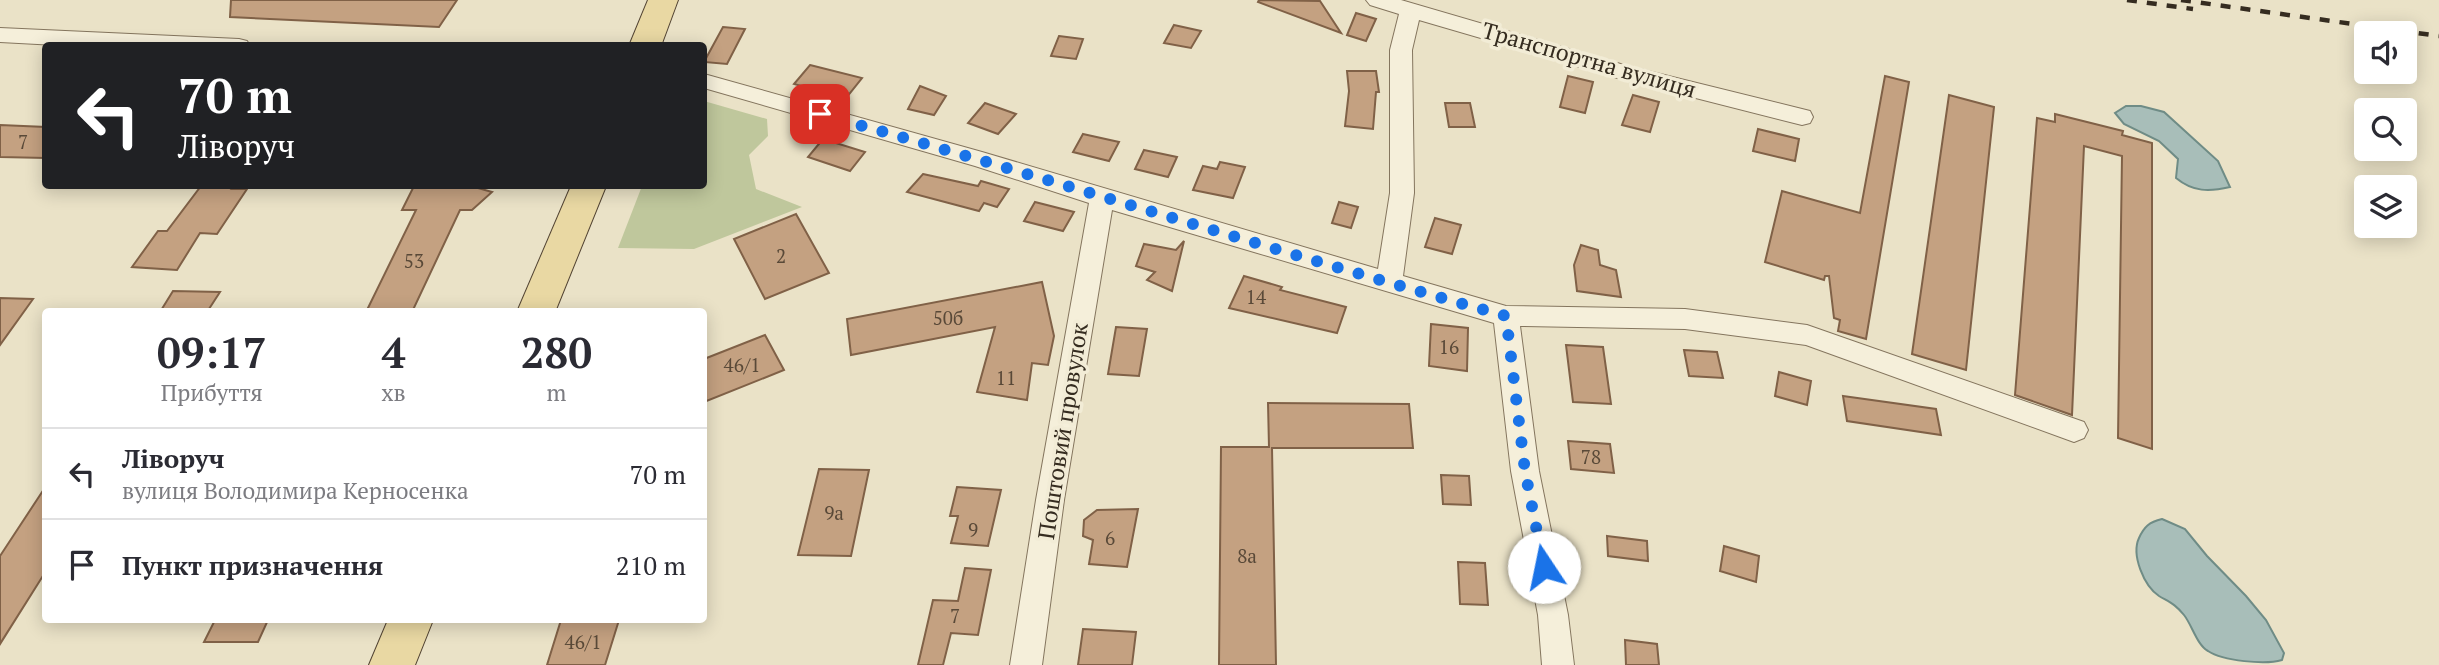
<!DOCTYPE html>
<html lang="uk">
<head>
<meta charset="utf-8">
<style>
  :root { --surface:#fff; --page:#f7f7f7; --text:#2b2b33; --muted:#7c7c81; --line:#e1e1e2 }
  body { margin:0; font-family:"PT Serif",serif; background:var(--page); color:var(--text); height:100vh; display:flex; flex-direction:column; font-size:26px; white-space:nowrap }
  * { box-sizing:border-box; margin:0 }
  p { font-size:23px; color:var(--muted) }
  .icon { flex:none; width:38px; height:38px; fill:none; stroke:currentColor; stroke-width:2; stroke-linecap:round; stroke-linejoin:round }
  .map { position:relative; flex:1; overflow:hidden }
  .drawer { position:absolute; left:42px; top:308px; width:665px; height:315px; display:flex; flex-direction:column; background:var(--surface); border-radius:7px; box-shadow:0 4px 18px #0003 }
  .drawer>* { flex:none }
  .top-card { position:absolute; left:42px; top:42px; width:665px; height:147px; border-radius:7px; box-shadow:0 4px 18px #0003; background:#202124; color:#fff; overflow:hidden }
  .fabs { position:absolute; left:2354px; top:21px; display:grid; gap:14px }
  .fabs a { display:grid; place-items:center; width:63px; height:63px; border-radius:7px; background:var(--surface); box-shadow:0 4px 18px #0003; font-size:35px }
  .pin { position:absolute; display:grid; place-items:center; width:60px; height:60px; color:#fff; margin:-30px; border-radius:14px; box-shadow:0 4px 10px #0006 }
  .me { position:absolute; width:77px; margin:-38px; rotate:349deg; stroke-linejoin:round; filter:drop-shadow(0 0 5px #0008) }
  .turn { display:flex; align-items:center; gap:24px; height:147px; padding:0 21px; font-size:32px }
  .turn .icon { width:91px; height:91px; stroke-width:2.5 }
  .turn b { display:block; font-size:49px; line-height:60px }
  .eta { display:flex; justify-content:space-evenly; align-items:center; height:119px; text-align:center }
  .eta b { font-size:42px; font-weight:800; line-height:49px }
  ul { padding:0; list-style:none }
  li { display:flex; align-items:center; gap:21px; height:91px; padding:0 21px; border-top:2px solid var(--line) }
  li div { flex:1 }
  li b { display:block; font-size:26px }
  li em { font-style:normal }
  .map>svg:first-child { display:block }
  .green { fill:#bfc79c }
  .water { fill:#a8beb9; stroke:#6f8c86; stroke-width:2 }
  .building { fill:#c4a181; stroke:#806147; stroke-width:2 }
  .lines { fill:none; stroke-linecap:round; stroke-linejoin:round }
  .street-casing { stroke:#84755e; stroke-width:2 }
  .primary-casing { stroke:#524332; stroke-width:2 }
  .street { fill:#f5efda; fill-rule:evenodd }
  .primary { fill:#e9d8a3; fill-rule:evenodd }
  .rail { stroke:#352c20; stroke-width:4.5; stroke-dasharray:10 10; stroke-linecap:butt }
  .route { stroke:#1a73e8; stroke-width:12; stroke-dasharray:0 21.6 }
  .labels { text-anchor:middle; stroke-width:7; stroke-linejoin:round; paint-order:stroke }
  .number-label { font-size:19px; fill:#594938 }
  .street-label { font-size:23px; fill:#352c20; stroke:#f2ecd6 }
</style>
</head>
<body>
<div class="map">
<svg width="2439" height="665" viewBox="0 0 2439 665">
  <rect width="100%" height="100%" fill="#eae2c7"/>
  <!-- green -->
  <path class="green" d="M704,101L767,119L768,136L749,155L756,189L802,207L694,249L618,248L642,186H704Z"/>
  <!-- water -->
  <g class="water">
    <path d="M2126,106H2141L2164,112L2218,161L2230,187C2209,192 2193,192 2176,178L2178,159L2159,141L2124,124L2115,113Z"/>
    <path d="M2162,519L2185,529L2207,556L2246,596L2266,620L2284,653L2282,660C2265,665 2223,661 2208,651C2197,645 2192,625 2184,615C2175,604 2171,603 2159,596C2144,586 2131,555 2139,538C2144,527 2149,522 2162,519Z"/>
  </g>
  <!-- building -->
  <g class="building">
    <path d="M231,0H457L439,27L230,17Z"/>
    <path d="M1259,0L1320,1L1341,33L1258,2Z"/>
    <path d="M1356,13L1376,19L1366,41L1347,35Z"/>
    <path d="M1174,25L1201,31L1191,48L1164,43Z"/>
    <path d="M723,27L745,29L727,64L704,62Z"/>
    <path d="M1059,36L1083,39L1076,59L1051,56Z"/>
    <path d="M810,65L862,78L846,98L794,84Z"/>
    <path d="M1347,71H1376L1379,92H1376L1373,129L1345,126L1349,91Z"/>
    <path d="M1568,76L1593,82L1585,113L1560,107Z"/>
    <path d="M1885,76L1909,82L1866,339L1838,331L1840,320L1834,318L1829,276H1825L1824,280L1765,262L1782,191L1860,213Z"/>
    <path d="M920,86L946,96L934,115L908,109Z"/>
    <path d="M1633,95L1659,102L1650,132L1622,125Z"/>
    <path d="M1949,95L1994,107L1966,370L1912,354Z"/>
    <path d="M985,103L1016,114L998,134L968,123Z"/>
    <path d="M1445,103H1470L1475,127H1449Z"/>
    <path d="M2055,114L2123,131L2122,135L2152,143V449L2118,438L2122,156L2084,146L2072,415L2015,395L2037,118L2055,122Z"/>
    <path d="M0,125L46,127V158L0,157Z"/>
    <path d="M1758,129L1799,139L1795,161L1753,151Z"/>
    <path d="M1083,134L1119,142L1109,161L1073,152Z"/>
    <path d="M823,139L865,152L850,171L808,157Z"/>
    <path d="M1144,150L1177,157L1168,177L1135,169Z"/>
    <path d="M1220,162L1245,167L1233,198L1193,190L1203,166L1217,169Z"/>
    <path d="M923,174L978,186L981,181L1009,189L997,207L984,203L979,211L907,192Z"/>
    <path d="M201,186H235L232,189H247L217,234L200,233L177,270L132,267L158,231H167Z"/>
    <path d="M414,186H471L492,192L472,210H460L412,312H366L416,210H402Z"/>
    <path d="M1035,202L1074,212L1063,231L1024,221Z"/>
    <path d="M1339,202L1358,207L1351,228L1332,223Z"/>
    <path d="M796,214L829,273L765,299L734,239Z"/>
    <path d="M1435,218L1461,225L1452,254L1425,247Z"/>
    <path d="M1184,241L1172,291L1147,280L1155,272L1136,266L1144,244L1176,250Z"/>
    <path d="M1581,245L1598,250L1600,265L1616,270L1621,297L1577,291L1574,265Z"/>
    <path d="M1244,276L1282,287L1280,290L1346,307L1337,333L1229,308Z"/>
    <path d="M1042,282L1054,336L1048,365L1032,363L1027,400L977,392L995,327L851,355L847,319Z"/>
    <path d="M173,291L220,292L207,312H160Z"/>
    <path d="M0,298L33,299L0,345Z"/>
    <path d="M1431,324L1468,328L1467,371L1429,366Z"/>
    <path d="M1116,327L1147,329L1139,376L1108,374Z"/>
    <path d="M765,335L784,370L704,402V359Z"/>
    <path d="M1566,345L1603,347L1611,404L1573,402Z"/>
    <path d="M1684,350L1717,352L1723,378L1689,376Z"/>
    <path d="M1779,372L1811,381L1807,405L1775,396Z"/>
    <path d="M1843,396L1936,409L1941,435L1847,421Z"/>
    <path d="M1268,403L1409,404L1413,448H1272L1276,665H1219L1221,447H1269Z"/>
    <path d="M1568,441L1610,444L1614,473L1571,469Z"/>
    <path d="M819,469L869,470L851,556L798,555Z"/>
    <path d="M1441,475L1469,476L1471,505L1443,504Z"/>
    <path d="M46,486V571L0,644V556Z"/>
    <path d="M957,487L1001,490L988,546L951,543L958,516H950Z"/>
    <path d="M1138,509L1127,567L1089,564L1093,540L1083,536L1084,520L1097,510Z"/>
    <path d="M1607,536L1647,541L1648,561L1608,556Z"/>
    <path d="M1724,546L1759,556L1756,582L1720,571Z"/>
    <path d="M1458,562L1485,563L1488,605L1460,604Z"/>
    <path d="M965,568L991,570L978,635L951,633L943,665H918L933,600L958,601Z"/>
    <path d="M215,620H268L258,642H204Z"/>
    <path d="M561,620H619L605,665H547Z"/>
    <path d="M1083,629L1136,632L1132,665H1078Z"/>
    <path d="M1625,640L1657,644L1659,665H1626Z"/>
  </g>
  <g class="lines">
    <!-- street casing -->
    <g class="street-casing">
      <g id="street">
        <path d="M1366,0H1401L1624,65L1802,109L1810,111L1813,117L1810,123L1802,125L1621,79L1419,20L1412,50L1414,193L1403,276L1506,306L1685,309L1807,325L2084,422L2088,430L2084,438L2074,442L1806,345L1685,329L1520,326L1539,471L1568,615L1574,665H1542L1538,615L1511,471L1494,323L1112,210L1064,500L1042,665H1010L1036,500L1089,203L975,166L704,88V74L982,152L1378,269L1390,193V50L1399,14L1370,5Z"/>
        <path d="M0,28L239,39L247,41L250,46H75L0,42Z"/>
      </g>
    </g>
    <!-- primary casing -->
    <g class="primary-casing">
      <g id="primary">
        <path d="M648,0H678L661,46H629Z"/>
        <path d="M571,186H606L555,312H517Z"/>
        <path d="M388,620H433L415,665H369Z"/>
      </g>
    </g>
    <!-- street -->
    <use href="#street" class="street"/>
    <!-- primary -->
    <use href="#primary" class="primary"/>
    <!-- rail -->
    <g class="rail">
      <path d="M2127,0L2193,9"/>
      <path d="M2181,0L2439,36"/>
    </g>
  </g>
  <g class="lines">
    <!-- route -->
    <path class="route" d="M820,114C1050,178 1276,252 1506,316L1525,471L1544,567"/>
  </g>
  <g class="labels">
    <!-- number labels -->
    <g class="number-label">
      <text x="23" y="149">7</text>
      <text x="781" y="263">2</text>
      <text x="414" y="268">53</text>
      <text x="1256" y="304">14</text>
      <text x="948" y="325">50б</text>
      <text x="1449" y="354">16</text>
      <text x="742" y="372">46/1</text>
      <text x="1006" y="385">11</text>
      <text x="1591" y="464">78</text>
      <text x="834" y="520">9а</text>
      <text x="973" y="537">9</text>
      <text x="1110" y="545">6</text>
      <text x="1247" y="563">8а</text>
      <text x="955" y="623">7</text>
      <text x="583" y="649">46/1</text>
    </g>
    <!-- street labels -->
    <g class="street-label">
      <text transform="translate(1589 60) rotate(16)" y="8">Транспортна вулиця</text>
      <text transform="translate(1063 431) rotate(-81)" y="8">Поштовий провулок</text>
    </g>
  </g>
</svg>
<div class="fabs">
<a><svg class="icon" aria-label="sound" viewBox="0 0 24 24"><path d="M4 9h4l5-4v14l-5-4H4zM17 9q2 3 0 6"/></svg></a>
<a><svg class="icon" aria-label="search" viewBox="0 0 24 24"><circle cx="10" cy="10" r="6"/><path d="M15 15l6 6"/></svg></a>
<a><svg class="icon" aria-label="layers" viewBox="0 0 24 24"><path d="M12 4l9 5-9 5-9-5zM3 14l9 5 9-5"/></svg></a>
</div>
<div class="pin" style="left:820px;top:114px;background:#d93025"><svg class="icon" aria-label="arrive" viewBox="0 0 24 24"><path d="M6 21V4h12l-3 4 3 4H6"/></svg></div>
<svg class="me" style="left:1544px;top:567px" viewBox="-20 -20 40 40"><circle r="19" fill="#fff"/><path d="M0-13L10 11 0 6-10 11z" fill="#1a73e8"/></svg>
<div class="top-card">
<div class="turn"><svg class="icon" aria-label="left" viewBox="0 0 24 24"><path d="M17 20v-9H6M10 6l-5 5 5 5"/></svg><div><b>70 m</b>Ліворуч</div></div>
</div>
<section class="drawer">
<div class="eta">
<div><b>09:17</b><p>Прибуття</p></div>
<div><b>4</b><p>хв</p></div>
<div><b>280</b><p>m</p></div>
</div>
<ul>
<li><svg class="icon" aria-label="left" viewBox="0 0 24 24"><path d="M17 20v-9H6M10 6l-5 5 5 5"/></svg><div><b>Ліворуч</b><p>вулиця Володимира Керносенка</p></div><em>70 m</em></li>
<li><svg class="icon" aria-label="arrive" viewBox="0 0 24 24"><path d="M6 21V4h12l-3 4 3 4H6"/></svg><div><b>Пункт призначення</b></div><em>210 m</em></li>
</ul>
</section>
</div>
</body>
</html>
